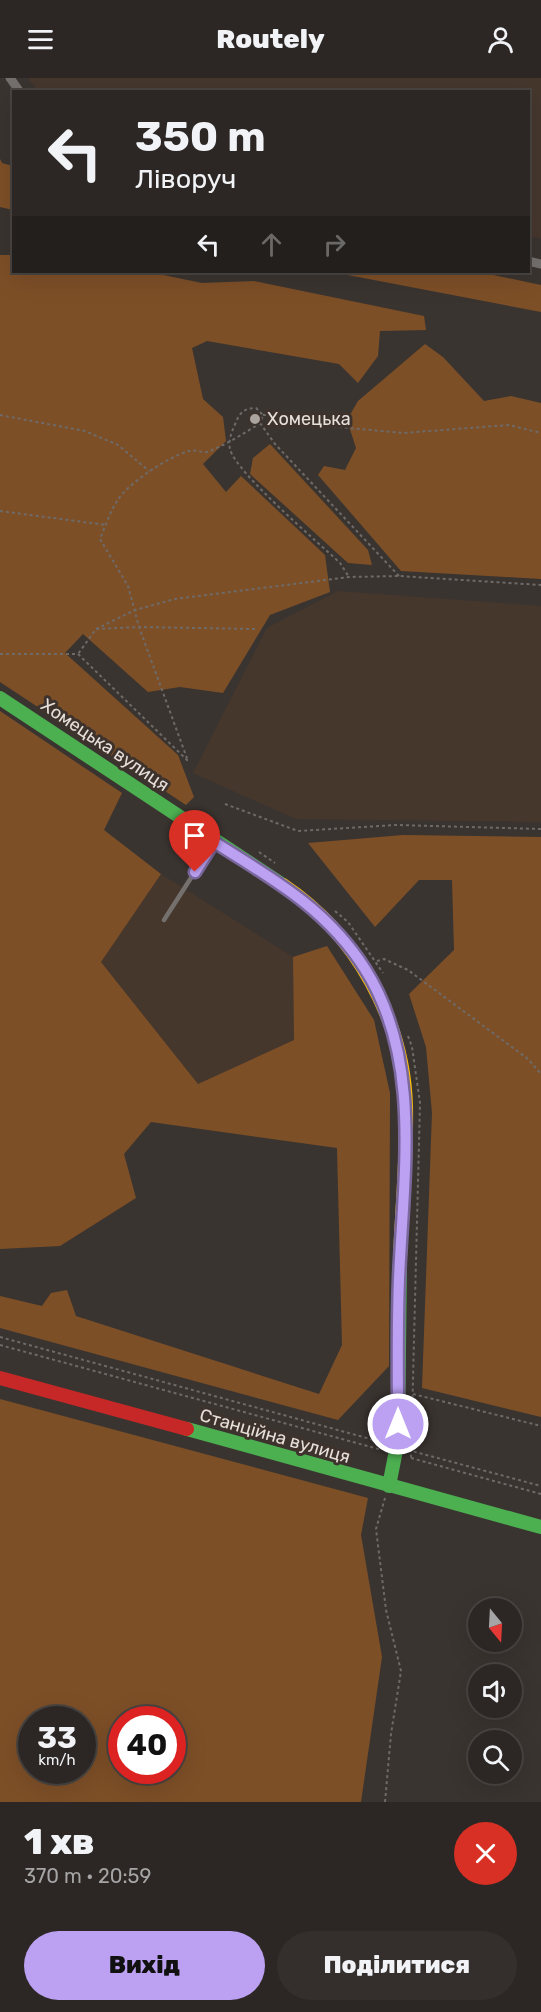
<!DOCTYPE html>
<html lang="uk">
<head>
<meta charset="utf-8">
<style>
  :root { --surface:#2c2724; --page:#342f2c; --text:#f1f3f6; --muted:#a6a5a6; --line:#484441; --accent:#bca0f2 }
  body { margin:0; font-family:Rubik,sans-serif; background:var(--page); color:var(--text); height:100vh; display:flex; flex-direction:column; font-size:22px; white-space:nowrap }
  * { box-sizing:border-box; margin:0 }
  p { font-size:20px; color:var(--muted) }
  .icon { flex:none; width:33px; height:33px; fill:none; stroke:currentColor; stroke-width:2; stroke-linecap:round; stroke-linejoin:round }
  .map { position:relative; height:1724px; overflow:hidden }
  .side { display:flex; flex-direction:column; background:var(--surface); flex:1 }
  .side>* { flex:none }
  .hud { position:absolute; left:12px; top:12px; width:518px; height:183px; border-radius:0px; box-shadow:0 6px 24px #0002,0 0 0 2px var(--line); background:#2c2724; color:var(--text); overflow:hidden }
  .needle { width:39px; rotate:162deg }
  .fabs { position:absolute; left:468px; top:1520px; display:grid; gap:12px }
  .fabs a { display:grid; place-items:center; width:54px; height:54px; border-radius:50%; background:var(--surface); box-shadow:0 6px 24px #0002,0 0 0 2px var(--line); font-size:30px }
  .speed { position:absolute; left:18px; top:1628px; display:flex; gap:12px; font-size:30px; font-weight:700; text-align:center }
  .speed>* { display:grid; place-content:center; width:78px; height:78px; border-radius:50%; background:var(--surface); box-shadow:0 6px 24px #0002,0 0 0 2px var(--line); line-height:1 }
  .speed small { font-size:15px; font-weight:400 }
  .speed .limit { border:9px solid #d22; background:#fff; color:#111 }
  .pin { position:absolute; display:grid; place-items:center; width:51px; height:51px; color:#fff; margin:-62px -26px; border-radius:50% 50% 50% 0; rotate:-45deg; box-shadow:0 0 6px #0007 }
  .pin .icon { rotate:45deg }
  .me { position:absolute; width:66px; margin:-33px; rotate:0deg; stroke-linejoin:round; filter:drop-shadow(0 0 4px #0008) }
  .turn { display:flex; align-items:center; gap:21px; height:126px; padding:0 24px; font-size:27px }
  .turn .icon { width:78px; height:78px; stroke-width:2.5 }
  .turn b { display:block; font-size:42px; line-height:51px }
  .lanes { display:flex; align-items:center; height:57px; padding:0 24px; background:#0003; justify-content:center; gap:30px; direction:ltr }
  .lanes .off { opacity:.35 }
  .round { display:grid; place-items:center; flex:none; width:63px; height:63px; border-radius:32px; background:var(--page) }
  .head { display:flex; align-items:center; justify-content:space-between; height:102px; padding:0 24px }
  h1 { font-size:36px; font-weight:800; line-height:45px }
  .button { display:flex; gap:12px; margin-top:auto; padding:12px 24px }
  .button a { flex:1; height:69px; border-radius:36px; background:var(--accent); color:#111; font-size:24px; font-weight:800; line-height:69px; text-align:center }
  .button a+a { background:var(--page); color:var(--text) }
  header { display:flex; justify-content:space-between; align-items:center; height:78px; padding:0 24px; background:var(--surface); font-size:27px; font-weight:800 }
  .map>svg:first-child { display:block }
  .built { fill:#46372d }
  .forest { fill:#7d4f27; fill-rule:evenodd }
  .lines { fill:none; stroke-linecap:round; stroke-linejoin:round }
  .path { stroke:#6e6a68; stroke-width:2; stroke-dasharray:3 3; stroke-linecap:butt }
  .lane { stroke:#73706e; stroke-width:4.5 }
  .street { stroke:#73706e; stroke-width:9 }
  .fast { stroke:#4caf50; stroke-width:14 }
  .slow { stroke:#ffc107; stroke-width:14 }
  .jam { stroke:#c62828; stroke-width:14 }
  .route-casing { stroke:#7a689d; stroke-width:15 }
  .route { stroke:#bca0f2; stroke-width:10 }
  .poi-dot { fill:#aaa39e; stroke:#3e332c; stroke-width:2 }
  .labels { text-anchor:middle; stroke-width:6; stroke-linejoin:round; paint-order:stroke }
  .poi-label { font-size:18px; fill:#e6dfda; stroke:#3e332c; text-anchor:start }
  .street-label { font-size:18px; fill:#e6dfda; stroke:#3e332c }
</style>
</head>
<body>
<header><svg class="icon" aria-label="menu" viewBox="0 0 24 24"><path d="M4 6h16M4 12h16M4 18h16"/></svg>Routely<svg class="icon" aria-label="person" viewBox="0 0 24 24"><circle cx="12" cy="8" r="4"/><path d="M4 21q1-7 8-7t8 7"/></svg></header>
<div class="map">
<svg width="541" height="1724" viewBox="0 0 541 1724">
  <rect width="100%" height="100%" fill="#3a3430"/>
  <!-- built -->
  <g class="built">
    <path d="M28,0H541V160L528,159V14H39Z"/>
    <path d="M338,513L541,528V744L296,741L193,695L267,550Z"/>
    <path d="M161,796L293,879L294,962L198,1006L101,884Z"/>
  </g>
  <!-- forest -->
  <g class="forest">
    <path d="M0,81L2,85L13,88V132L0,129Z"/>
    <path d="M0,177H13L14,194H149L202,205L254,203L424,238L426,252L380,253L378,278L358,305L339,286L207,263L192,270L203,321L223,339L226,363L203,386L226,414L241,398L325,477L330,514L270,537L223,615L180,609L148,614L83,556L65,575L178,677L194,719L186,727L0,604Z"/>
    <path d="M332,194H479L541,207V234Z"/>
    <path d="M425,266L443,279L484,323L511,318L541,325V501L401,493L318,397L324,388L345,392L356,370L347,342L358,323Z"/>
    <path d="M270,366L368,472L372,487L348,485L250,396L253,380Z"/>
    <path d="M0,633L122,715L104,752L161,796L101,884L198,1006L294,962L293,879L327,868L374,942L390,1015L389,1288L338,1342L0,1250V1218L42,1228L51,1215L67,1212L76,1238L319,1316L342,1267L337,1070L151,1044L124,1076L136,1120L60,1168L0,1171Z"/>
    <path d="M403,757L541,759V1339L422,1310L432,1035L426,969L409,916L454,872L452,802H419L375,849L308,765Z"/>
    <path d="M0,1321L368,1420L361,1457L382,1579L361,1724H0ZM32,1641H82V1692H32ZM122,1641H172V1692H122Z"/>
  </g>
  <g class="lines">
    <!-- path -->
    <g class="path">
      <path d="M0,337L85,353L118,367L149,393"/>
      <path d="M263,337H288L306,346L403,355L509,347L541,355"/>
      <path d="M260,345L275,366L399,498"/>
      <path d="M0,433L106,447"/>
      <path d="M96,551L135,532L175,521L349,499L399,498L541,507"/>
      <path d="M255,551L139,549L128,508L100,461C105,449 110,434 117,423C128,405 168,379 189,373C195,371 201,375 207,374C224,368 245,355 260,345L263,337L256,330C245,330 240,334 236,344C232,353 228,362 230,371C235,394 319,465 340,485L349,499"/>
      <path d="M0,576H78L188,683L139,549L96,551L78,576"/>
      <path d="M225,726L298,753L396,747L541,751"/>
      <path d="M259,774L275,785"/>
      <path d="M335,833L348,844L383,895"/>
      <path d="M377,883L384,881L408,892L528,981L541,996"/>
      <path d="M408,958L412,969L420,1025L411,1380"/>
      <path d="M0,1259L385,1365"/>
      <path d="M0,1267L382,1372"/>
      <path d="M413,1316L541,1348"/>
      <path d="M408,1372L541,1408"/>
      <path d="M411,1380L541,1416"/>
      <path d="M385,1724L391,1656L401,1593L386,1532L376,1451L385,1420"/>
    </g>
    <!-- lane -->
    <path class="lane" d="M164,842L214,764"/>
    <!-- street -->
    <g class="street">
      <path d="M10,0L20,14"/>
      <path d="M528,183L541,186"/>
    </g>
    <!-- fast -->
    <g class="fast">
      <path d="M0,620L283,807"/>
      <path d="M187,1351L541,1449"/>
      <path d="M389,1408L398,1362L400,1179"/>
    </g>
    <!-- slow -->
    <path class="slow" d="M283,807C355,855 404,942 406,1029C407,1079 402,1130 400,1179"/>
    <!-- jam -->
    <path class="jam" d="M0,1300L187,1351"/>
  </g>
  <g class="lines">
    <!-- route casing -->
    <g class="route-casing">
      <path id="route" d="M195,794L214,764C273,801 327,831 365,891C423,982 403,1099 399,1201C397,1250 398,1298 398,1346"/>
    </g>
    <!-- route -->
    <use href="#route" class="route"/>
  </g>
  <!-- markers -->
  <circle class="poi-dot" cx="255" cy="341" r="6"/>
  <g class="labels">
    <!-- poi labels -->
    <g class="poi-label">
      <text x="267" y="347">Хомецька</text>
    </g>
    <!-- street labels -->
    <g class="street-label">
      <text transform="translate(105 667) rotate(34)" y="6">Хомецька вулиця</text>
      <text transform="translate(275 1358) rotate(16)" y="6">Станційна вулиця</text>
    </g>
  </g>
</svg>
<div class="fabs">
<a><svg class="needle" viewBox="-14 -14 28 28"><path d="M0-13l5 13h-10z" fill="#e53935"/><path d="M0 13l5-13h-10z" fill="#a6a5a6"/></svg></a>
<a><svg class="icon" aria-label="sound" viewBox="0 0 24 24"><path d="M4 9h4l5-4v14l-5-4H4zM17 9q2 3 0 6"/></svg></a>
<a><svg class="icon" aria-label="search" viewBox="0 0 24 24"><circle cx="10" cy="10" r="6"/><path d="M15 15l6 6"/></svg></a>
</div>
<div class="speed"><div>33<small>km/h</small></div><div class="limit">40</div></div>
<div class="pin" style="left:195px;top:794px;background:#d93025"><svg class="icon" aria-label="arrive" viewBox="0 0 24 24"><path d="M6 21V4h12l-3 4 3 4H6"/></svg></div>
<svg class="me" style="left:398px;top:1346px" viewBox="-20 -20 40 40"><circle r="17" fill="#bca0f2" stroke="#fff" stroke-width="3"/><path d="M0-11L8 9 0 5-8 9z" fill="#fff"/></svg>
<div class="hud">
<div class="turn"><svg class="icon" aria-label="left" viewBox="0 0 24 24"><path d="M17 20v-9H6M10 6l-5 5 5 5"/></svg><div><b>350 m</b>Ліворуч</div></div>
<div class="lanes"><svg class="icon" aria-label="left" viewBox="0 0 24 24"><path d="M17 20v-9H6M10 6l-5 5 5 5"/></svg><svg class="icon off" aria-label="ahead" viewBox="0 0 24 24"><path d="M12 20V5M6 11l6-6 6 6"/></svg><svg class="icon off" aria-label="right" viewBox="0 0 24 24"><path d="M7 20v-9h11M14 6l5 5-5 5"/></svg></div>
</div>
</div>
<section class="side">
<div class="head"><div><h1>1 хв</h1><p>370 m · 20:59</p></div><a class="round" style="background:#d93025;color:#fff"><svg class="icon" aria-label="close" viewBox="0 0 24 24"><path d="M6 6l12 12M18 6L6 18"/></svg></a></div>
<div class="button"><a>Вихід</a><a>Поділитися</a></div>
</section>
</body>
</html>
